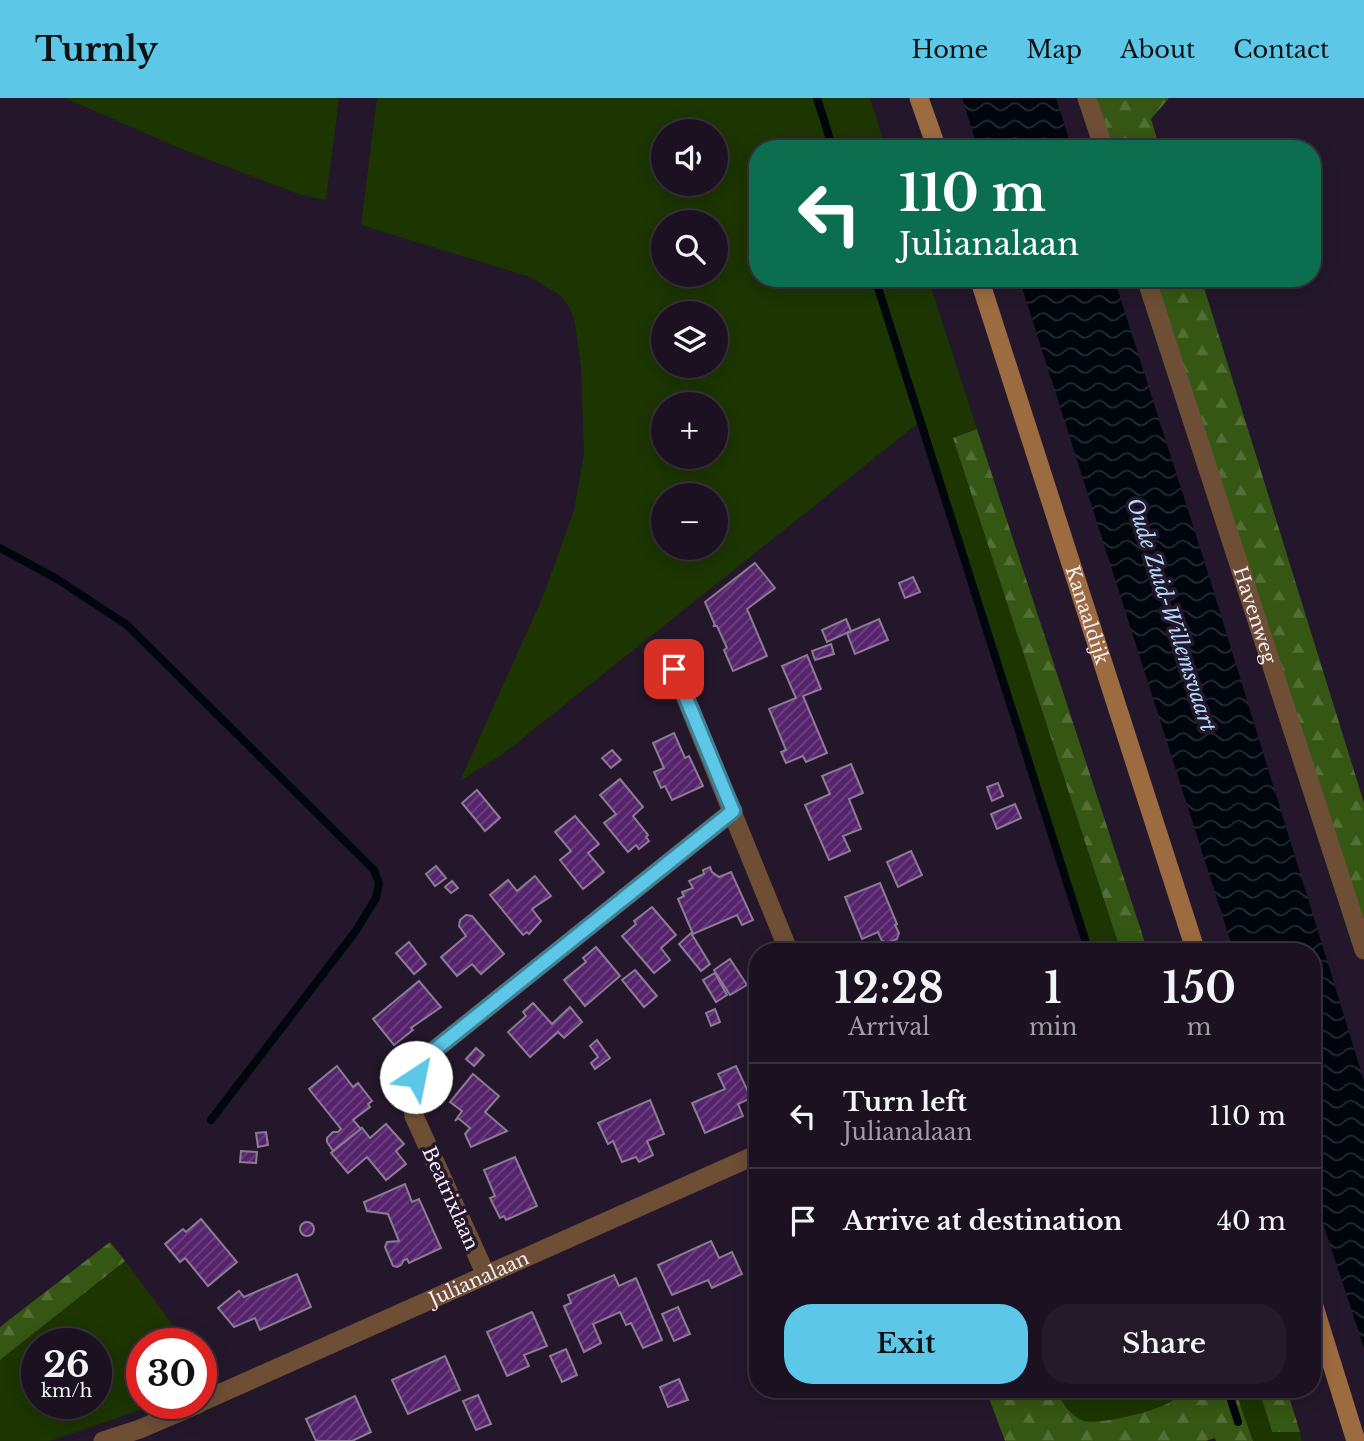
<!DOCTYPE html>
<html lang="en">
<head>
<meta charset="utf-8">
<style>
  :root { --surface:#1b1120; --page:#241a29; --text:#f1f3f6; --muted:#a09da5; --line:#39313e; --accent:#5dc7e8 }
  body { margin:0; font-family:"Libre Baskerville",serif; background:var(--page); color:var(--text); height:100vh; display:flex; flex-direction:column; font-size:26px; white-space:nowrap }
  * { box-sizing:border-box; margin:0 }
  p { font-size:23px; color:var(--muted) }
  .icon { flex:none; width:38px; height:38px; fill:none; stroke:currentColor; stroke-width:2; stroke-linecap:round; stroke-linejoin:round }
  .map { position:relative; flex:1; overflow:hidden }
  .panel { position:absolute; left:749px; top:845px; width:572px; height:455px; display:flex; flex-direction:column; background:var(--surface); border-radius:28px; box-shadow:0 4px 18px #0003,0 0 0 2px var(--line) }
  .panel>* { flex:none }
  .hud { position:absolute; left:749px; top:42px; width:572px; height:147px; border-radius:28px; box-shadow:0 4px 18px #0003,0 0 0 2px var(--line); background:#0b6e4f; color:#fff; overflow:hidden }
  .fabs { position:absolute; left:651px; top:21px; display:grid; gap:14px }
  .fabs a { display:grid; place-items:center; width:77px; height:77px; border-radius:50%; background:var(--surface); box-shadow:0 4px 18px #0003,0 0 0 2px var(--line); font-size:35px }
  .speed { position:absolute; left:21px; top:1230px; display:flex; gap:14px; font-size:35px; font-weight:700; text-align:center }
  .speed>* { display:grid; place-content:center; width:91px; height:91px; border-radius:50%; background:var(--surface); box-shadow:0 4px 18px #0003,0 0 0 2px var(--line); line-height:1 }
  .speed small { font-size:18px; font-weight:400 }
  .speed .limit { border:10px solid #d22; background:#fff; color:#111 }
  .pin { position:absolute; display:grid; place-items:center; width:60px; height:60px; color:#fff; margin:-30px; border-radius:14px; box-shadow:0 4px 10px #0006 }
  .me { position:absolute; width:77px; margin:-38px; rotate:34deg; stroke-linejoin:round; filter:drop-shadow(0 0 5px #0008) }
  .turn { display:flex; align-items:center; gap:24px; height:147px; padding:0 35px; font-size:32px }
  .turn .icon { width:91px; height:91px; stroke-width:2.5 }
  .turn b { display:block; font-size:49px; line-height:60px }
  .eta { display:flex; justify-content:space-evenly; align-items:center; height:119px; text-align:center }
  .eta b { font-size:42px; font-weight:600; line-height:49px }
  .button { display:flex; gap:14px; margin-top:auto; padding:14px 35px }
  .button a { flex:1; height:80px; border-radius:28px; background:var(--accent); color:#111; font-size:28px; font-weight:600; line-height:80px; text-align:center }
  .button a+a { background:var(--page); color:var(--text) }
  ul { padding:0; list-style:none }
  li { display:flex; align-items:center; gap:21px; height:105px; padding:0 35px; border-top:2px solid var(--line) }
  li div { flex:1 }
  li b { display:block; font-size:26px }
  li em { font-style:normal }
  header { display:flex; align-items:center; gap:42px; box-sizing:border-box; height:98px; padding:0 35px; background:var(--accent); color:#111 }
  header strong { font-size:33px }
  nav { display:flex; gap:38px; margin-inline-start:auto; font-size:24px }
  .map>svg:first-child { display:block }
  .grass { fill:#1c3501; fill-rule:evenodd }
  .forest { fill:url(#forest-firs) }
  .water { fill:url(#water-waves) }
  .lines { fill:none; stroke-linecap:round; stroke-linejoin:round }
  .stream { stroke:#00060e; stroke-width:8 }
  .building { fill:url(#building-hatch); stroke:#8b7b93; stroke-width:2 }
  .minor { stroke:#6e4f36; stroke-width:19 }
  .secondary { stroke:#9d6b40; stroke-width:19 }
  .route-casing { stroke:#3c8197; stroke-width:18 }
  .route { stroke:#5dc7e8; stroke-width:12 }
  .labels { text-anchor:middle; stroke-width:7; stroke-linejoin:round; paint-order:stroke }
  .street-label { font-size:19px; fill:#f6edfa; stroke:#24172b }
  .water-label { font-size:21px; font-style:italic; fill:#b2defd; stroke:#24172b }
</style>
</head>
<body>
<header>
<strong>Turnly</strong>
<nav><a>Home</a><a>Map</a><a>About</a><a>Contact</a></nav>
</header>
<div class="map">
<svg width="1364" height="1343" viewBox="0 0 1364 1343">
  <defs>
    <pattern id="forest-firs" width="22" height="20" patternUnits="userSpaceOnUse" patternTransform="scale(1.75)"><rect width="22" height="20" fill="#365713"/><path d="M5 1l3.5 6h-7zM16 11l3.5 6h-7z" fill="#546f36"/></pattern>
    <pattern id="water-waves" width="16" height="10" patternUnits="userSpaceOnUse" patternTransform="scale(1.75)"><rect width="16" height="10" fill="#00060e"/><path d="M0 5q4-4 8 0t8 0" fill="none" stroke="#262b32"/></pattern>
    <pattern id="building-hatch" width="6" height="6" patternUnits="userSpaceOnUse" patternTransform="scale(1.75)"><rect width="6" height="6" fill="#56246c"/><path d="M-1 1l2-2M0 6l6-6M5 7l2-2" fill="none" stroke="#6f4482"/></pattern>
  </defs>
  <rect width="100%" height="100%" fill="#24172b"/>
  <!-- grass -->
  <g class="grass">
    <path d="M65,0H339L326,102L301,97L184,52Z"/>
    <path d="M377,0H870L886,51H758V180H928L977,331L953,340L1121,854H1092L917,326L503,656L460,683L544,496L574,412L584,356L581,270L575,225L570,210L560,197L530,179L361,127ZM663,33H716V86H663ZM663,124H716V177H663ZM663,215H716V268H663ZM663,306H716V359H663ZM663,397H716V450H663Z"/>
    <path d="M125,1163L187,1246H142V1306H158L50,1343H0V1262ZM37,1246H96V1306H37Z"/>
    <path d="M1055,1292H1180C1180,1293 1176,1300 1175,1301C1162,1312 1101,1327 1085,1323C1070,1319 1062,1303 1055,1292Z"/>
    <path d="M1235,1292H1259L1272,1334H1300L1302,1343H1253Z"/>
  </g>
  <!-- forest -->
  <g class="forest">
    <path d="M1097,0H1169L1151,21L1160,51H1113Z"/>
    <path d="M1155,180H1201L1364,705V849Z"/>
    <path d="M977,331L1148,854H1121L953,340Z"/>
    <path d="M110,1144L125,1163L0,1262V1229Z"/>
    <path d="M986,1292H1055C1062,1303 1070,1319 1085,1323C1101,1327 1162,1312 1175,1301C1176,1300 1180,1293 1180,1292H1235L1253,1343H1216L1215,1340L1206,1343H1005Z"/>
    <path d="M1259,1292H1287L1300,1334H1272Z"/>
  </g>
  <!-- water -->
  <g class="water">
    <path d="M962,0H1056L1072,51H978Z"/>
    <path d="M1019,180H1114L1207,472L1364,983V1250L1313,1095L1312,854H1234Z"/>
  </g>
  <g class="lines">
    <!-- stream -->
    <g class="stream">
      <path d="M817,0L833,51"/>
      <path d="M875,180L1089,854"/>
      <path d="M0,450L57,481L127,527L374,772L379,786L376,800L355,834L211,1022"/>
      <path d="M1228,1292L1238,1324"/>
    </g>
  </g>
  <!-- building -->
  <g class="building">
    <path d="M755,465L775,490L747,511L767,558L733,573L724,552L727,550L717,528H713L715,527L705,504Z"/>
    <path d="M913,479L920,494L905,500L899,485Z"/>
    <path d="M846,521L851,533L827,544L822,532Z"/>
    <path d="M879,521L888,542L855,556L847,535Z"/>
    <path d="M831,546L834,556L815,562L812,553Z"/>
    <path d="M807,557L821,591L803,598L827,655L806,664L803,658L786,665L781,654L786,652L769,611L796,600L782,568Z"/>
    <path d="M659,566L664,578L650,585L645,573Z"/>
    <path d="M674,635L685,660L689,658L703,688L672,702L665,688L661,690L654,674L664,670L653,645Z"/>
    <path d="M612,652L621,662L611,670L602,660Z"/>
    <path d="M851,666L863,695L849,701L861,731L843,738L850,753L829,762L805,707L830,696L822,678Z"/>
    <path d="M620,681L643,709L633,718L648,737L646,739L649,743L639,751L636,747L628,754L604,725L616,716L600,697Z"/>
    <path d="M998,685L1003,698L992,703L987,689Z"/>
    <path d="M477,692L500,720L485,733L462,705Z"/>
    <path d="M1015,706L1021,720L997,731L991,716Z"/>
    <path d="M575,718L599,746L588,755L604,774L583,791L560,762L571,753L555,734Z"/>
    <path d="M911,753L922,777L898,789L887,764Z"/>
    <path d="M436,768L446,780L435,788L426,776Z"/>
    <path d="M710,769L712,774L719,779L731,774L753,822L742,827L737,817L693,836L678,801L684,798L682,794L693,790L689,783L704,776L703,772Z"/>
    <path d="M535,778L551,798L532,811L541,823L529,836L527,834L523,837L490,797L508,782L517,793Z"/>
    <path d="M452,783L458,790L451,795L445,789Z"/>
    <path d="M880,785L897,826L895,827L899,835L897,841L888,845L882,843L878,834L862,841L845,799Z"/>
    <path d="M652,809L676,837L661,850L670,862L654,875L622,838L636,826L634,823Z"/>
    <path d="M466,817L472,818L504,856L481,876L472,866L457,878L441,859L466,838L459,828L460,822Z"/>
    <path d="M691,835L710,866L701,873L679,846Z"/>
    <path d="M409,844L426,866L414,876L396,855Z"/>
    <path d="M596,849L620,878L585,908L564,882L586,864L583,860Z"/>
    <path d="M730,861L747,887L730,897L714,872Z"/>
    <path d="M635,872L657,898L644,909L622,882Z"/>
    <path d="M715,875L727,897L716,904L703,882Z"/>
    <path d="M419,883L441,909L411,930L413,932L394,947L373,921Z"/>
    <path d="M533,905L552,926L570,909L582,924L564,940L558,934L530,959L508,934L526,918L523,914Z"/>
    <path d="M715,911L720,924L711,928L706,915Z"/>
    <path d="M597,942L610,960L595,971L591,965L598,959L590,948Z"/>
    <path d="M476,950L484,957L474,968L466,961Z"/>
    <path d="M337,968L353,989L358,985L372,1003L368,1006L370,1009L353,1022L361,1031L331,1055L333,1053L327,1044V1040L333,1034H338L341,1031L309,991Z"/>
    <path d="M736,968L751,1000L738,1006L743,1018L705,1035L692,1005L725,991L718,976Z"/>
    <path d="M473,976L499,998L485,1014L507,1033L471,1049L465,1036L470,1030L458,1020L455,1023L462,1013L450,1004Z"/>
    <path d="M650,1002L664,1036L647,1043L653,1057L639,1064L636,1059L622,1064L613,1043L608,1046L598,1025Z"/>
    <path d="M386,1026L404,1046L396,1053L406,1066L386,1082L367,1059L348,1075L331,1055L362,1030L370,1040Z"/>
    <path d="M266,1034L268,1047L258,1049L256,1035Z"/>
    <path d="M241,1053L257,1054L256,1065L240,1064Z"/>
    <path d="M515,1059L537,1108L506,1122L504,1118L500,1120L490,1100L495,1098L484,1072Z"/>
    <path d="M405,1086L412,1104L419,1101L441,1150L409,1165L407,1161L404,1162L401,1167L397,1169L393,1168L385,1149L387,1144L399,1143L388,1116L367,1113L364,1104Z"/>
    <path d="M201,1121L237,1164L208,1188L185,1160L180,1164L165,1146L183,1131L186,1134Z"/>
    <circle cx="307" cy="1131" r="7"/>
    <path d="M711,1143L719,1160L732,1154L742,1176L712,1190L708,1182L672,1197L658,1167Z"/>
    <path d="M297,1176L311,1209L260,1232L255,1220L234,1229L218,1210L239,1193L244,1199Z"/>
    <path d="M614,1177L619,1188L636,1180L662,1242L643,1250L631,1225L626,1227L620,1214L593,1226L601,1245L584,1254L564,1208L571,1205L568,1197Z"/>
    <path d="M678,1209L690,1236L674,1243L662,1216Z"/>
    <path d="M532,1214L547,1248L524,1257L529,1268L507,1278L487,1234Z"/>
    <path d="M566,1251L577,1277L562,1284L550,1258Z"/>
    <path d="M445,1258L460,1292L408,1316L392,1282Z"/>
    <path d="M679,1281L688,1302L668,1309L660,1289Z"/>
    <path d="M478,1297L491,1326L476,1332L463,1303Z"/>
    <path d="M355,1298L371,1334L352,1343H316L306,1321Z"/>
  </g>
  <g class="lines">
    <!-- minor -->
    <g class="minor">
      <path d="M1087,0L1104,51"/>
      <path id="s1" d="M1146,180L1364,852"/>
      <path d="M674,571L789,854"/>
      <path d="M486,1177L414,1018L411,996L422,962L733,713"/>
      <path id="s2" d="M201,1304L758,1056"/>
      <path d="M103,1343L140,1331L198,1306"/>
    </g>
    <!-- secondary -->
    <g class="secondary">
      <path d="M919,0L937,51"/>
      <path id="s3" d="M979,180L1196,854"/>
      <path d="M1312,1202L1356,1343"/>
    </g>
  </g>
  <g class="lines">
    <!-- route casing -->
    <g class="route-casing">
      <path id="route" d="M416,979L422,962L733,713L674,571"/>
    </g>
    <!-- route -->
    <use href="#route" class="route"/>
  </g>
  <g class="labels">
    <!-- street labels -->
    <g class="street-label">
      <text dy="7" stroke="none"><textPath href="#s1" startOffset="354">Havenweg</textPath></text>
      <text dy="7" stroke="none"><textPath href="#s3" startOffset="354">Kanaaldijk</textPath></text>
      <text transform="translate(451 1100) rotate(66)" y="7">Beatrixlaan</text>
      <text dy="7" stroke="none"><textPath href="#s2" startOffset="304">Julianalaan</textPath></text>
    </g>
    <!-- water labels -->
    <g class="water-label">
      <text transform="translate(1171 517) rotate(72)" y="7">Oude Zuid-Willemsvaart</text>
    </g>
  </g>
</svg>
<div class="fabs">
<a><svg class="icon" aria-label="sound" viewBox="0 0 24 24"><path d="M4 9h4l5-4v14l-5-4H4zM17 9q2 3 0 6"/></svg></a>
<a><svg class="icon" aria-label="search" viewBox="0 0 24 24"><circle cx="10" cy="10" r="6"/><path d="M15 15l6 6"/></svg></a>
<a><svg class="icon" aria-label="layers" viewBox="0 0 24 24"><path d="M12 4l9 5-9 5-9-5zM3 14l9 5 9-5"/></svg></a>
<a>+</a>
<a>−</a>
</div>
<div class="speed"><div>26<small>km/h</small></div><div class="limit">30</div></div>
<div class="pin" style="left:674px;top:571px;background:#d93025"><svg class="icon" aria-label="arrive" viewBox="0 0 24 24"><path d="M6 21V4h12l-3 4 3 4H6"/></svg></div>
<svg class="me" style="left:416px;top:979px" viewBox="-20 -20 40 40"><circle r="19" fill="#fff"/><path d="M0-13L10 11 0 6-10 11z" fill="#5dc7e8"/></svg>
<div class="hud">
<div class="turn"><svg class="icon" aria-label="left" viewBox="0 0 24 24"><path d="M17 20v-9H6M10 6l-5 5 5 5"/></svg><div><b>110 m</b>Julianalaan</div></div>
</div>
<section class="panel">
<div class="eta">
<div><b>12:28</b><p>Arrival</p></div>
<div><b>1</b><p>min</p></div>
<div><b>150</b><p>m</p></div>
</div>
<ul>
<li><svg class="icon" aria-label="left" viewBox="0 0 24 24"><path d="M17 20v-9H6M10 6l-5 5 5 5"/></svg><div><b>Turn left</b><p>Julianalaan</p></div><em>110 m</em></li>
<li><svg class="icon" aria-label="arrive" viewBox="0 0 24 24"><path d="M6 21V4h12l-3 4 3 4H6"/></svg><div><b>Arrive at destination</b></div><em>40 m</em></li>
</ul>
<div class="button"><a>Exit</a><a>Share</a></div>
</section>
</div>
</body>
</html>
